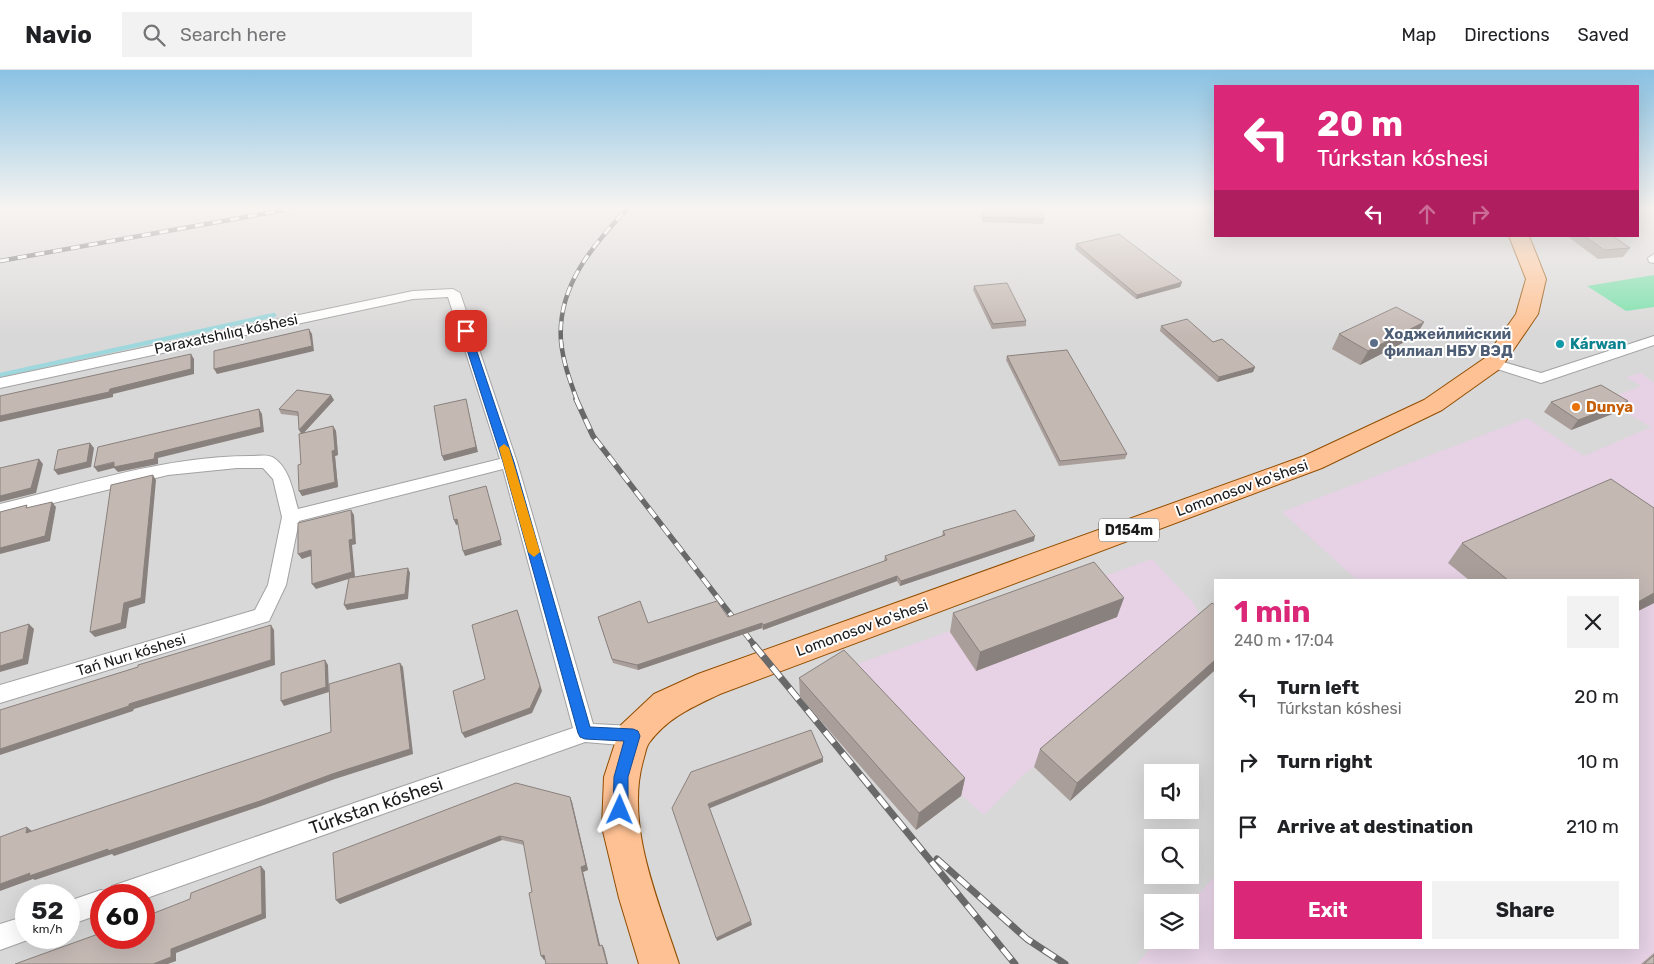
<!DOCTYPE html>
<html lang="en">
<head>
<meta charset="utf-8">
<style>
  :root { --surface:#fff; --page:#f2f2f2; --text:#202124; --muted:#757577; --line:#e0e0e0; --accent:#db2777 }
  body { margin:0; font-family:Rubik,sans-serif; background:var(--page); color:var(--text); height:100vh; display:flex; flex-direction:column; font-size:19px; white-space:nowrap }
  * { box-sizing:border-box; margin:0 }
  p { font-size:16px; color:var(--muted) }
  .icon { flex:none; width:28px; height:28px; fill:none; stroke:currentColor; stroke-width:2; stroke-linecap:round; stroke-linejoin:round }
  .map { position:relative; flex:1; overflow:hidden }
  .panel { position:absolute; left:1214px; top:509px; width:425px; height:370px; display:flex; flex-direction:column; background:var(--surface); border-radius:0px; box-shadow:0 5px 20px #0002 }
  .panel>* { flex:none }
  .top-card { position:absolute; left:1214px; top:15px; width:425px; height:152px; border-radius:0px; box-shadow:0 5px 20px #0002; background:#db2777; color:#fff; overflow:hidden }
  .fabs { position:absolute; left:1144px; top:694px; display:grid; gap:10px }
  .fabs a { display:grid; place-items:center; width:55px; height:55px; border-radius:0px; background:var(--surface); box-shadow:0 5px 20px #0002; font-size:25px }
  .speed { position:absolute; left:15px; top:814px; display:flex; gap:10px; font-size:25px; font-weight:700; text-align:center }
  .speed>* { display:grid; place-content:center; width:65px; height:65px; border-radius:50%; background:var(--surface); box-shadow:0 5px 20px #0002; line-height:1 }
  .speed small { font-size:12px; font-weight:400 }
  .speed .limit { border:8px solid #d22; background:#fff; color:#111 }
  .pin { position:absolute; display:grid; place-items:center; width:42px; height:42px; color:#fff; margin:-21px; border-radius:10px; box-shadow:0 2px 8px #0006 }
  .me { position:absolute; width:55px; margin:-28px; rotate:1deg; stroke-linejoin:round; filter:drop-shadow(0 0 4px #0008) }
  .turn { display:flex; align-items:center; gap:18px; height:105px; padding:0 20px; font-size:22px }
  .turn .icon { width:65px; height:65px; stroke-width:2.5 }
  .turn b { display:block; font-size:35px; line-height:42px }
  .lanes { display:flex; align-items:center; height:48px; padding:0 20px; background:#0003; justify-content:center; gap:25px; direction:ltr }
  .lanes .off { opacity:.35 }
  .round { display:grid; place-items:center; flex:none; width:52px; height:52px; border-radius:0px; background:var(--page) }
  .overview { display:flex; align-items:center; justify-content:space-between; height:85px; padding:0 20px }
  h1 { font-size:30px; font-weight:700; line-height:38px; color:var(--accent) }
  .cta { display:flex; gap:10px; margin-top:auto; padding:10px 20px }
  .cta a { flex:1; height:58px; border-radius:0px; background:var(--accent); color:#fff; font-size:20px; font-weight:700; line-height:58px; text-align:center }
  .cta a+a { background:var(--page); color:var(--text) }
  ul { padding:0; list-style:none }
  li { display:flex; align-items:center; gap:15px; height:65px; padding:0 20px }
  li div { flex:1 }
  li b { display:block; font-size:19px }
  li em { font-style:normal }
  header { display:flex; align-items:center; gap:30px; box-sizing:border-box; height:70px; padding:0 25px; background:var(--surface); border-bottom:1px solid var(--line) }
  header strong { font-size:24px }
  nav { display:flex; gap:28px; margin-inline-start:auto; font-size:18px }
  .search { width:350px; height:45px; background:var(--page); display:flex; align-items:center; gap:12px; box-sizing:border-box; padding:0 18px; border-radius:0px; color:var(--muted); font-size:19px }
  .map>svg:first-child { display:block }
  .residential { fill:#d9d8d8; fill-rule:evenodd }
  .industrial { fill:#e6d1e5 }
  .pitch { fill:#7adfaa }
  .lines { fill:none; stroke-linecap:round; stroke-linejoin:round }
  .stream { stroke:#9ed7dc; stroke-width:4.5 }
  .street-casing { stroke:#a2a2a2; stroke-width:2 }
  .primary-casing { stroke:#914d00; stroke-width:2 }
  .street { fill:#fff; fill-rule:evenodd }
  .primary { fill:#fec193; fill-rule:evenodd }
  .rail-far2-casing { stroke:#696969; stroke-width:4.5 }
  .rail-far1-casing { stroke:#696969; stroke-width:5.5 }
  .rail-casing { stroke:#696969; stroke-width:7 }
  .rail-far2 { stroke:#fff; stroke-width:3; stroke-dasharray:9; stroke-linecap:butt }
  .rail-far1 { stroke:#fff; stroke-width:4; stroke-dasharray:11; stroke-linecap:butt }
  .rail { stroke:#fff; stroke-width:5; stroke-dasharray:14; stroke-linecap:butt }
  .wall { fill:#a99e9a }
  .shaded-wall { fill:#89817d }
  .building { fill:#c4b8b3; stroke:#89817d }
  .route { fill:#1a73e8; stroke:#114b97 }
  .slow { fill:#f59e0b }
  .service-dot { fill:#5c6f8a; stroke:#fff; stroke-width:2 }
  .culture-dot { fill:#0f9aa8; stroke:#fff; stroke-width:2 }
  .food-dot { fill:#e8710a; stroke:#fff; stroke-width:2 }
  .labels { text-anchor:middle; stroke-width:4; stroke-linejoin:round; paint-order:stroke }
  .shield { fill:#fff; stroke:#5f5f5f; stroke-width:1 }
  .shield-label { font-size:14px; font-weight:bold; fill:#1b1b1b }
  .street-label { font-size:15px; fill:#1b1b1b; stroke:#fff }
  .service-label { font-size:15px; font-weight:bold; fill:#4e5e75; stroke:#fff; text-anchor:start }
  .culture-label { font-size:15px; font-weight:bold; fill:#0d838f; stroke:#fff; text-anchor:start }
  .food-label { font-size:15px; font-weight:bold; fill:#c56008; stroke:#fff; text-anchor:start }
  .near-street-label { font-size:18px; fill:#1b1b1b; stroke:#fff }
</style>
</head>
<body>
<header>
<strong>Navio</strong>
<div class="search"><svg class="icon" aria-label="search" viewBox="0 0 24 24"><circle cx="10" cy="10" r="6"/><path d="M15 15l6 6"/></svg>Search here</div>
<nav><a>Map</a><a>Directions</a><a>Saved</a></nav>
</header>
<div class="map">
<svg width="1654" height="894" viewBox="0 0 1654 894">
  <rect width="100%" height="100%" fill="#ede7e0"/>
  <!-- residential -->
  <path class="residential" d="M0,139H1215V166H1638V139H1654V894H0ZM1215,510H1638V878H1215ZM1152,702H1190V740H1152ZM1152,768H1190V805H1152ZM26,825H69V868H26ZM101,825H144V868H101ZM1152,832H1190V870H1152Z"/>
  <!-- industrial -->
  <g class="industrial">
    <path d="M1641,303L1654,313V894H1137L1158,870H1190V834L1215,806V878H1638V510H1357L1282,442L1527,348L1584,386L1651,357L1604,330L1641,316L1626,307Z"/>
    <path d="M1152,489L1194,534L1203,552L1034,697L1024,704L984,745L961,725L843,599Z"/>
  </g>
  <!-- pitch -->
  <path class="pitch" d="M1654,205V237L1626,241L1587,216Z"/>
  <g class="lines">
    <!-- stream -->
    <path class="stream" d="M0,305L274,245"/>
    <!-- street casing -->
    <g class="street-casing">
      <g id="street">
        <path d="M1654,184V193L1649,192L1648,188Z"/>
        <path d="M453,219L460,223L517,392L593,654L633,656L641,659L644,666L641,673L633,676L585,672L144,829V825H101V844L69,855V831L101,820L110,823L112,816L121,813L573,658L503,399L299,451L286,515L269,551L0,633V615L255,540L268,515L282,447L273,409L263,398H237L168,405L0,446V434C82,414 166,386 251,386C258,386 268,384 274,388C290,399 293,422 298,439L500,389L448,227L413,229L0,318V308L413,221Z"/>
        <path d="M1654,266V275L1541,313L1488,296L1486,293L1488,290L1493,289L1541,303Z"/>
        <path d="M26,846V868H33L0,880V854Z"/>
      </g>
    </g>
    <!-- primary casing -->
    <g class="primary-casing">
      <path id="primary" d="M1509,166H1529L1546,209L1538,244L1501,298L1442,340L1322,398L720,624C693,637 668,647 649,673C646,677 645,685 643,691C625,756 659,832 679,894H639L619,828L602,757L604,707L621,655L654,624L698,604L1304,386L1424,330L1485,288L1516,244L1526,209Z"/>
    </g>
    <!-- street -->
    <use href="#street" class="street"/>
    <!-- primary -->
    <use href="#primary" class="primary"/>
    <!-- rail-far2 casing -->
    <g class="rail-far2-casing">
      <g id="rail-far2">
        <path d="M0,191L290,139"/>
        <path d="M577,330C570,311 563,292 561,271C557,217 592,176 627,139"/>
      </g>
    </g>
    <!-- rail-far1 casing -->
    <g class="rail-far1-casing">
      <path id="rail-far1" d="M576,329L593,366L755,576"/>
    </g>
    <!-- rail casing -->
    <g class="rail-casing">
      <g id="rail">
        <path d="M754,575L1015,894"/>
        <path d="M937,789L1027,869L1065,894"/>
      </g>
    </g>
    <!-- rail-far2 -->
    <use href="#rail-far2" class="rail-far2"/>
    <!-- rail-far1 -->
    <use href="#rail-far1" class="rail-far1"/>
    <!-- rail -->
    <use href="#rail" class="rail"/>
  </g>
  <!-- wall -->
  <g class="wall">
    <path d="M981,139H1041L1044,149L1043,154L982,152Z"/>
    <path d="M1567,166H1613L1630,178L1623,187L1598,189Z"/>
    <path d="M1076,174L1182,212L1180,217L1136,229L1075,179Z"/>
    <path d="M974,216L1026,251V256L992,259L973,220Z"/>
    <path d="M1424,252L1416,266L1360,295L1332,279L1339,264Z"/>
    <path d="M1161,256L1213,272L1255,297L1253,302L1217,312L1160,261Z"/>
    <path d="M1007,286L1127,384L1125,389L1059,396L1006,290Z"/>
    <path d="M334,330L303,363L333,356L336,361L338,385L335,386L338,417L302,426L301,364L298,346L281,344L279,339Z"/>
    <path d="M1551,332L1620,341L1571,360L1544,342Z"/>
    <path d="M1654,438V533L1638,541V510H1469L1448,493L1462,473Z"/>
    <path d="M943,461L1034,471L900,516L897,511L763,560L762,558L638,600L613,593L598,547L648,553L728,547L884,491L885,486L942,466Z"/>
    <path d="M1215,535V600L1070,731L1034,697L1040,679Z"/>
    <path d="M953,543L1117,547L976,601L950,562Z"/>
    <path d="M799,608L965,708L961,726L916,760L800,627Z"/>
    <path d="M570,727L572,732L588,800L583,802L600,875L604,878L544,890L524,775L502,770L340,834L336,830Z"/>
    <path d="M1654,883V894H1641Z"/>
  </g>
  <!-- shaded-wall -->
  <g class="shaded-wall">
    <path d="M1182,212L1180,217L1136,229L1137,225Z"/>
    <path d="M1424,252L1416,266L1360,295L1368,281Z"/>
    <path d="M309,259L312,264L314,281L217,304L214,299Z"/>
    <path d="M191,284L194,289V304L113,324V327L0,352V346L110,319Z"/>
    <path d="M1255,297L1253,302L1217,312L1219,307Z"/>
    <path d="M331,325L334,330L302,365L299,360Z"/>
    <path d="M466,329L467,334L478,382L444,391L442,386Z"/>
    <path d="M1628,331L1620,341L1571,360L1578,350Z"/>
    <path d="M259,339L262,344L264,362L158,388V394L118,402L114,398L98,402L94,397L155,383Z"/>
    <path d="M333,356L336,361L338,385L335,386L338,417L302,426L299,421L332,381Z"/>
    <path d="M90,373L94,378L91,397L58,405L54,400Z"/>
    <path d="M39,389L43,394L36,423L0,432V426Z"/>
    <path d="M153,405L156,410L145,533L129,538L126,558L95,567L90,562L124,533Z"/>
    <path d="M486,416L502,475L465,486L463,481Z"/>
    <path d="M52,432L56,437L50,471L0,484V478Z"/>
    <path d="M351,440L354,445L356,474L352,475L355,507L316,519L312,514L349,470Z"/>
    <path d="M457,449L459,454L456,455L454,450Z"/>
    <path d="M1035,466L1034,471L900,516L901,511Z"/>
    <path d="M311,480L314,485L302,489L298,484Z"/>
    <path d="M408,498L410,503L408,529L347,540L344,535Z"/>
    <path d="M897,506V511L763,560V555Z"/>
    <path d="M1654,523V533L1638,541V532Z"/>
    <path d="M1124,528L1117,547L976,601L980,582Z"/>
    <path d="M517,540L542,621L532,643L465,668L462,663Z"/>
    <path d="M762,553V558L638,600L637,595Z"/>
    <path d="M29,554L34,559L28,594L0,602V596Z"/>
    <path d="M271,555L274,560L275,595L134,639L133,641L0,685V679L129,634Z"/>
    <path d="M325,590L328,595L329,622L284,636L281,631Z"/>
    <path d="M1215,590V600L1070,731L1077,713Z"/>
    <path d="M400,593L403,597L413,684L335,709L264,735L114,786L112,784L35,810L33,809L0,821V814L30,803L332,704Z"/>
    <path d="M823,688V692L708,739V734Z"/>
    <path d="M965,708L961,726L916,760L919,743Z"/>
    <path d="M570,727L572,732L588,800L583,802L601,880L599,876L581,797Z"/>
    <path d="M27,757L33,762L26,763Z"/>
    <path d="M500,766L502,770L340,834L336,830Z"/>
    <path d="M261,796L265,801L266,848L176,883V891L168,894H153L171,879Z"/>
    <path d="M751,851L752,855L717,871L716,868Z"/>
    <path d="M602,875L604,878L608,894H607Z"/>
    <path d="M544,885L547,888L544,890L541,886Z"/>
  </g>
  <!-- building -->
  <g class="building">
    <path d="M982,139H1041L1044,149L983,147Z"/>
    <path d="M1119,164L1182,212L1137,225L1076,174Z"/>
    <path d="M1585,166H1613L1630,178L1604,180Z"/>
    <path d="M1007,213L1026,251L993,254L974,216Z"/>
    <path d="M1396,237L1424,252L1368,281L1339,264Z"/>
    <path d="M1187,249L1213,272L1222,269L1255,297L1219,307L1161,256Z"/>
    <path d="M309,259L312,276L214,299V281Z"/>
    <path d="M1067,280L1127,384L1060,391L1007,286Z"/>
    <path d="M191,284V299L110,319L109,322L0,346V326Z"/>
    <path d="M1601,315L1628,331L1578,350L1551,332Z"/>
    <path d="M297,320L331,325L299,360L298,342L279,339Z"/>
    <path d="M466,329L476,377L442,386L434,336Z"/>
    <path d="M259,339L261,357L155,383L154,389L114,397V392L94,397L98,377Z"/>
    <path d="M333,356L335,380L332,381L335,412L299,421L298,395L301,394L299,364Z"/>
    <path d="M90,373L87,392L54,400L58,380Z"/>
    <path d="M39,389L31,418L0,426V398Z"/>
    <path d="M153,405L141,528L124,533L121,553L90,562L111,415Z"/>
    <path d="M1611,409L1654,438V523L1638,532V510H1508L1462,473Z"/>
    <path d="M486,416L501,470L463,481L457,449L454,450L449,426Z"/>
    <path d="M52,432L45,466L0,478V442L27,435L26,438Z"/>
    <path d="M351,440L353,469L349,470L352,502L312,514L311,480L298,484V453Z"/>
    <path d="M1015,440L1035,466L901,511L897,506L763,555L762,553L637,595L612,589L598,547L640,531L648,553L717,531L728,547L887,490L885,486L945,465L943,461Z"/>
    <path d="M1094,492L1124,528L980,582L953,543Z"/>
    <path d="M408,498L405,524L344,535L349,508Z"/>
    <path d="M1212,533L1215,535V590L1077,713L1040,679Z"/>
    <path d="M517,540L540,616L530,638L462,663L453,621L485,609L472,555Z"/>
    <path d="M29,554L23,589L0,596V563Z"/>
    <path d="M271,555V590L129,634V636L0,679V640L138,597V595Z"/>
    <path d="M844,580L965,708L919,743L799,608Z"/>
    <path d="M325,590L326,617L281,631V603Z"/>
    <path d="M400,593L410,679L332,704L260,731L108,781V779L29,806L30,803L0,814V767L27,757L26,763L331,662L329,614Z"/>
    <path d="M811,660L823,688L708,734L751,851L716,868L672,738L691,702Z"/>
    <path d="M516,713L570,727L586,795L581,797L599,876L602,875L607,894H546L544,885L541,886L529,823L532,822L523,771L500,766L336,830L333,783Z"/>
    <path d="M261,796L262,844L171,879V887L153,894H15L101,863V868H144V847L190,829L191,823Z"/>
    <path d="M1654,885V894H1644Z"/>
  </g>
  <!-- sky -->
  <linearGradient id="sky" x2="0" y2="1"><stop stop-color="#8ac2e3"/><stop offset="0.52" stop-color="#f7f4f1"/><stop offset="1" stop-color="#f7f4f1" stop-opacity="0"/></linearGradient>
  <rect width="1654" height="265" fill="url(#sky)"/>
  <!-- route -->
  <path class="route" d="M466,258L470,261L514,392L590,657L633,659L638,661L640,666L628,707V740L626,745L620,747L615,745L613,740L614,707L624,671L585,669L580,667L578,663L503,392L461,261Z"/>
  <!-- slow -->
  <path class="slow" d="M504,374L509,378L540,482L534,487L528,482L499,378Z"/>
  <!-- markers -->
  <circle class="service-dot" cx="1374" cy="273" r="5"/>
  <circle class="culture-dot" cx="1560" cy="274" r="5"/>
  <circle class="food-dot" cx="1576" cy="337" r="5"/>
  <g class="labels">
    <!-- shield labels -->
    <rect class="shield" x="1099" y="448.5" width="60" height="23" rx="4"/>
    <g class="shield-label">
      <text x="1129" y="465">D154m</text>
    </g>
    <!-- street labels -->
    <g class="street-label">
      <text transform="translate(226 264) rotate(-12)" y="5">Paraxatshılıq kóshesi</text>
      <text transform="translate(1242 418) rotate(-20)" y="5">Lomonosov ko'shesi</text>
      <text transform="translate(862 558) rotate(-20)" y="5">Lomonosov ko'shesi</text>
      <text transform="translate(131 585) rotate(-17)" y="5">Tań Nurı kóshesi</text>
    </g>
    <!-- service labels -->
    <g class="service-label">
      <text x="1384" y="269">Ходжейлийский<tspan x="1384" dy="17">филиал НБУ ВЭД</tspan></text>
    </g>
    <!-- culture labels -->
    <g class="culture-label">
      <text x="1570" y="279">Kárwan</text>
    </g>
    <!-- food labels -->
    <g class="food-label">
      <text x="1586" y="342">Dunya</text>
    </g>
    <!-- near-street labels -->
    <g class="near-street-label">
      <text transform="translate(376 736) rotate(-19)" y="6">Túrkstan kóshesi</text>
    </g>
  </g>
</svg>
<div class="fabs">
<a><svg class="icon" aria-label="sound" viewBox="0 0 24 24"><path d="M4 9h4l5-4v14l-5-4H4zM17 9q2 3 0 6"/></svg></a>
<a><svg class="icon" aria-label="search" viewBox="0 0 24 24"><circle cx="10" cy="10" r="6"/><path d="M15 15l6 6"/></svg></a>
<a><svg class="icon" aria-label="layers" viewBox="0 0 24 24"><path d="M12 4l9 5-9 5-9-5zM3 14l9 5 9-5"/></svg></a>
</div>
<div class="speed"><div>52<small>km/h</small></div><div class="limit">60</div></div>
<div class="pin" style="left:466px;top:261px;background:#d93025"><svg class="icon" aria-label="arrive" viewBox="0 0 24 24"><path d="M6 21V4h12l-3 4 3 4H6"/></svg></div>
<svg class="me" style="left:620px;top:740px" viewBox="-20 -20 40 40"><path d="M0-17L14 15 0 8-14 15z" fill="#1a73e8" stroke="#fff" stroke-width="4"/></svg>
<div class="top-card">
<div class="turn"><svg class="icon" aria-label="left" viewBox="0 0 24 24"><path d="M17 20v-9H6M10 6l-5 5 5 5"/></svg><div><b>20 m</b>Túrkstan kóshesi</div></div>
<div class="lanes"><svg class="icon" aria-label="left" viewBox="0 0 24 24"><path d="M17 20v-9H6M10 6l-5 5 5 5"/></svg><svg class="icon off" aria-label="ahead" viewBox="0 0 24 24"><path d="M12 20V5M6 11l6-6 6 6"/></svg><svg class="icon off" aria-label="right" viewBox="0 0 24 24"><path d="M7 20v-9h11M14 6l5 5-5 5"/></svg></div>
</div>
<section class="panel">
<div class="overview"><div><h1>1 min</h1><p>240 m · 17:04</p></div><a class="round"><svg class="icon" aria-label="close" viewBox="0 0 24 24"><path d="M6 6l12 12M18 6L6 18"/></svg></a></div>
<ul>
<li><svg class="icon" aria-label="left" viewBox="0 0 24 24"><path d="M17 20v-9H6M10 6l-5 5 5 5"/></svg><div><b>Turn left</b><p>Túrkstan kóshesi</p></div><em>20 m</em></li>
<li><svg class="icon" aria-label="right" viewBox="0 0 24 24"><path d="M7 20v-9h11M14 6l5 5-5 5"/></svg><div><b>Turn right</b></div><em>10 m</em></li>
<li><svg class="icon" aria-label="arrive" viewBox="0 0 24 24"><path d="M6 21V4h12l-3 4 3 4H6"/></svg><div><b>Arrive at destination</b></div><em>210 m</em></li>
</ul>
<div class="cta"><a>Exit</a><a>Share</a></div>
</section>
</div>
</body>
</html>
